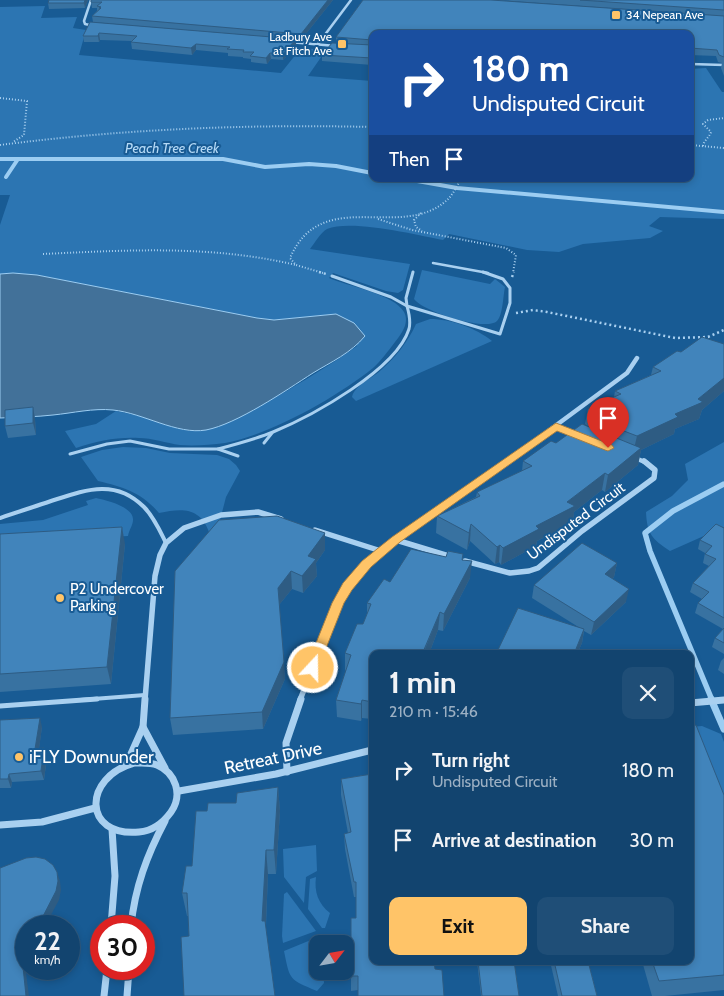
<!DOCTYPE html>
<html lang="en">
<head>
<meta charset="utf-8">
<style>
  :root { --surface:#12446f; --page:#1f4e77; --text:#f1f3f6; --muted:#9cb0c3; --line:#315c82; --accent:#ffc468 }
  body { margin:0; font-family:Cabin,sans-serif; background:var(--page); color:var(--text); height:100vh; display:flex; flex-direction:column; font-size:19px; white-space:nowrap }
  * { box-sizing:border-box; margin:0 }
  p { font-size:16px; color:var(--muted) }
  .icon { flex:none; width:28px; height:28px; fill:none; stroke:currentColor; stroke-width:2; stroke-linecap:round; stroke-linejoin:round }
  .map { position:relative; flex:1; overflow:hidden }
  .side { position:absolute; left:369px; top:650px; width:325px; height:315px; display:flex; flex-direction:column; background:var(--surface); border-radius:10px; box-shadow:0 2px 8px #0003,0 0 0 1px var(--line) }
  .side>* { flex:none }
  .banner { position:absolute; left:369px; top:30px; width:325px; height:152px; border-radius:10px; box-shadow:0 2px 8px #0003,0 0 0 1px var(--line); background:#1a4fa0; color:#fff; overflow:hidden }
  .needle { width:32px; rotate:59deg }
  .fabs { position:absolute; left:309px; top:935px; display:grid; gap:10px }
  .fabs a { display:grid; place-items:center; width:45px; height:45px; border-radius:10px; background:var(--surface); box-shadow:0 2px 8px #0003,0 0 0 1px var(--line); font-size:25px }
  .speed { position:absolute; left:15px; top:915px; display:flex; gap:10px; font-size:25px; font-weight:700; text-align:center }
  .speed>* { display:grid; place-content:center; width:65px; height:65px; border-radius:50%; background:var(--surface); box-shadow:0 2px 8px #0003,0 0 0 1px var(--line); line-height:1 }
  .speed small { font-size:12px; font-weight:400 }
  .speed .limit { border:8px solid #d22; background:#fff; color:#111 }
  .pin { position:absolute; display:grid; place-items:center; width:42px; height:42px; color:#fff; margin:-51px -21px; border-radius:50% 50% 50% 0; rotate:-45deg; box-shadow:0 0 5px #0007 }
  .pin .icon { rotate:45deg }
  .me { position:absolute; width:55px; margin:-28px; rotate:21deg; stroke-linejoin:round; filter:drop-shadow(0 0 4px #0008) }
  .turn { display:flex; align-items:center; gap:18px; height:105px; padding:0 20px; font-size:22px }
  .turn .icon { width:65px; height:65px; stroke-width:2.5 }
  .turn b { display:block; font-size:35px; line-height:42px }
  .then { display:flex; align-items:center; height:48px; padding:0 20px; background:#0003; gap:10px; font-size:19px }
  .round { display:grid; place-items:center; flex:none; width:52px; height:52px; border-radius:10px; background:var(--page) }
  .overview { display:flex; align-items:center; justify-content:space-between; height:85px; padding:0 20px }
  h1 { font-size:30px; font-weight:700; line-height:38px }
  .button { display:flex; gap:10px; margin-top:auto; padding:10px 20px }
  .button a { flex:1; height:58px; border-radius:10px; background:var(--accent); color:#111; font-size:20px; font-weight:700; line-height:58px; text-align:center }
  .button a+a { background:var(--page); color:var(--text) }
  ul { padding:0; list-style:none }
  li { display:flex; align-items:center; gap:15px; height:70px; padding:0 20px }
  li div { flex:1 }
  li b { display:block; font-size:19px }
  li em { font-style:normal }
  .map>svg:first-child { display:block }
  .green { fill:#2c75b2 }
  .water { fill:#427199; stroke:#9ccdf2 }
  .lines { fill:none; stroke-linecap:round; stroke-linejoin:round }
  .stream-far2 { stroke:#9ccdf2; stroke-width:4 }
  .stream-far1 { stroke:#9ccdf2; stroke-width:5.5 }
  .stream { stroke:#9ccdf2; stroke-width:7 }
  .path-far1 { stroke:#a9d0f0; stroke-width:2; stroke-dasharray:1 2; stroke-linecap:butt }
  .path { stroke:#a9d0f0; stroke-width:2.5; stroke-dasharray:2 3; stroke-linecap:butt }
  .service-far3 { stroke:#a9d0f0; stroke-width:2.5 }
  .service-far2 { stroke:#a9d0f0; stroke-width:3 }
  .service-far1 { stroke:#a9d0f0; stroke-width:4 }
  .service { stroke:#a9d0f0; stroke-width:5 }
  .minor-far3 { stroke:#a9d0f0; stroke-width:2.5 }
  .minor-far2 { stroke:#a9d0f0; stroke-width:4.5 }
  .minor-far1 { stroke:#a9d0f0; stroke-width:5.5 }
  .minor { stroke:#a9d0f0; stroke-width:7 }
  .wall { fill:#3872a1 }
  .shaded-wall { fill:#2e5c83 }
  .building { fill:#4184bb; stroke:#2e5c83 }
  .route { fill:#ffc468; stroke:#a67f44 }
  .poi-dot { fill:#ffc468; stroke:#185b94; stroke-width:2 }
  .labels { text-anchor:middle; stroke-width:4; stroke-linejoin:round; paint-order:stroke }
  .far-poi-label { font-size:12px; fill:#fff; stroke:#185b94; text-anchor:start }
  .far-water-label { font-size:14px; font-style:italic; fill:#b5daf7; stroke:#185b94 }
  .street-label { font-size:15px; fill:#fff; stroke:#185b94 }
  .poi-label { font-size:15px; fill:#fff; stroke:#185b94; text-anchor:start }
  .near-poi-label { font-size:18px; fill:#fff; stroke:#185b94; text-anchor:start }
  .near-street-label { font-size:18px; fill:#fff; stroke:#185b94 }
</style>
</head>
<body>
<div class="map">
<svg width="724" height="996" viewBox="0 0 724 996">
  <rect width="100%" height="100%" fill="#185b94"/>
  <!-- green -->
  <g class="green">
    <path d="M45,6L41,18L77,17L73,28L86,30L79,55L281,73L301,48L326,50L308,76L372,81V179H690V69L706,68L722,92H724V219L660,217L649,226L663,231L650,238L583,244L559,252L527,250L449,234L443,240C417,235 351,219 327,229C321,232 314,244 310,249L410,264L403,290L398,293L386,291L333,273L329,278C347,286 394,294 404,312C410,323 401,334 395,342C388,351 381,361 373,368C337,397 270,435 225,443C210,445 194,446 180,445C166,443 152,438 139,438C116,437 97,441 76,448L65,431L96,424L116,411C126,413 137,415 146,418C162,422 178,431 194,431C227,431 328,367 357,346L336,314L274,320L257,318L37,275L0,274V225L10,195H0V7Z"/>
    <path d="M422,270L490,284L495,279L505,287C503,296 503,315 497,321C486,332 422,311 414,299Z"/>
    <path d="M430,319C451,319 476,328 492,341L356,401L352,397C355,385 371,379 380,371C395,358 408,342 416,324Z"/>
    <path d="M724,442V527L670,551C652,539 647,534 646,512L672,496L688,480L685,464Z"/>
    <path d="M123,447L146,448L170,453L217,455L229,459L236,465L240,471L226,497L217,532H209C200,507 182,508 159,513C142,493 124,487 98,481L81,457L102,450Z"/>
    <path d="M96,498C106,500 134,507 133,520C133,525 129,530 128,536L0,543V524L43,520L88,505L86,501Z"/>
    <path d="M702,726L721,734L724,742V814L690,727Z"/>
    <path d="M316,845L317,871L306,877L304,903L284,877L283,849Z"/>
    <path d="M316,877C314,891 318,904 330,913L325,928H322L308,909L310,879Z"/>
    <path d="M287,892L316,931L283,943L282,936L284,894Z"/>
    <path d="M323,935L324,944H318V971H327L323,972L324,983L317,991C289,979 290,981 284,951Z"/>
  </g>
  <!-- water -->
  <path class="water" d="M13,273L37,275L257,318L274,320L336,314L354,323L365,336C351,353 331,362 313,373C285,391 237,424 206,430C177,435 143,413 113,410C93,408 73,413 53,415C36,417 18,417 0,418V274Z"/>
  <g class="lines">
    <!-- stream-far2 -->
    <g class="stream-far2">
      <path d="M0,159H223L265,167L309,164L336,166L372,173"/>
      <path d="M6,177L18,159"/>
      <path d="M406,179L457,188L724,212"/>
    </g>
    <!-- stream-far1 -->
    <path class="stream-far1" d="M712,700L650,551L645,533L673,511L724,484"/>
    <!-- stream -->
    <path class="stream" d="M711,699L724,729"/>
    <!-- path-far1 -->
    <g class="path-far1">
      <path d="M0,98L27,101L24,135L13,142"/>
      <path d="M0,145C124,129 247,124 372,127"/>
      <path d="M690,145L724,148"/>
      <path d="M703,146C704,140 709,138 711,132L703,124L708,120L724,118"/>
      <path d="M421,213L414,220L416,227L422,231"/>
      <path d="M378,219L412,230L506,248L516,255L513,273"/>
      <path d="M43,254C129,250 212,245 296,265"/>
      <path d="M323,273L296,265L290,258C322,185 399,241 446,201C453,195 457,186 461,179"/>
    </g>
    <!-- path -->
    <g class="path">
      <path d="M319,272L326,274"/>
      <path d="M512,277L514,272"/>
      <path d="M516,313L533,310L547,312L675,338L708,337L724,330"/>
    </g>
    <!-- service-far3 -->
    <path class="service-far3" d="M433,263L488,273"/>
    <!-- service-far2 -->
    <g class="service-far2">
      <path d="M413,272L406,298L407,306L500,334L510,303V288L503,279L483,272"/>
      <path d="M264,443L272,433"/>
      <path d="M218,449C237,444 256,439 273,432C312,416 396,370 409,329C411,321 409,313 407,306L391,297L332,276"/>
      <path d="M70,454L107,444L130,441L169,449H218L238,456"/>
    </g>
    <!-- service-far1 -->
    <g class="service-far1">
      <path d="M0,518C17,512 34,507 51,501C85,490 115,478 144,507C154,517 160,531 166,543"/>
      <path d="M80,700L145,695"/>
    </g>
    <!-- service -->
    <path class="service" d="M0,706L97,699"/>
    <!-- minor-far3 -->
    <g class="minor-far3">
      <path d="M91,0L84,21L85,24L94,26"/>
      <path d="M289,42L336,46"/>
      <path d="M318,44L351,0"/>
      <path d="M690,64L724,65"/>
    </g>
    <!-- minor-far2 -->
    <g class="minor-far2">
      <path d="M556,427L576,436"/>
      <path d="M633,457L647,463"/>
      <path d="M505,463L627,373L637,358"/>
    </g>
    <!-- minor-far1 -->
    <g class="minor-far1">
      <path d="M315,530L381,551"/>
      <path d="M396,540L452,557"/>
      <path d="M465,561L510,573L529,571L538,568L582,531L654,478L655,470L644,461"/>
      <path d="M145,700L155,576L160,555L166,543L184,528L221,515L258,512L281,519"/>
      <path d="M300,700L338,603L359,571L396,540L507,461"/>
    </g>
    <!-- minor -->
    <g class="minor">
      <path d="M690,703L724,700"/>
      <path d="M143,727L165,768"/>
      <path d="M134,763C141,763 150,762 157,765C176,773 183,795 171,812C163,823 152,831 139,832C82,837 83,777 134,763Z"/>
      <path d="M126,765L143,727L145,699"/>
      <path d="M287,772L286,743L301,699"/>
      <path d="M179,791L276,774L372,750"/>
      <path d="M0,825L42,822L95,808"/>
      <path d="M111,926L115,876L112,829"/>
      <path d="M131,926C135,887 147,855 165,821"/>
      <path d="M104,996L107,969"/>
      <path d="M127,996L129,969"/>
    </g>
  </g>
  <!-- wall -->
  <g class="wall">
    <path d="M88,0L85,8L49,9L48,3Z"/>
    <path d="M333,0L301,40L93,22L92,16L97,11V8H92L91,2Z"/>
    <path d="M363,0H491L724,16V76L721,68L722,63L718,62L716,56L690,55V34H372V65L322,61V55L332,43H337H336V37Z"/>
    <path d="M498,0H724V16Z"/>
    <path d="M90,22L296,46L283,60L271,59L267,64L251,62V59L243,58V57L228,56V53L196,50L192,55L132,49L131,42L132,41L100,40L99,42H84L83,36Z"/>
    <path d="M724,344V391L702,410L699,419L675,429L674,434L641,450L638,465L605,492L602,490L574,512L573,523L537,541L536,546L501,565L499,562L495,564L470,541L467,550L436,533L437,516L476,497L477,492L522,471L523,461L589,427L585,424L588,408L614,397L615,391L651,375L653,367L681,352Z"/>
    <path d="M33,407L35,419L36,435L8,438L5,426Z"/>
    <path d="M724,528V654L712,647L715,638L723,629L695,613L698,603L702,599L690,592L693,583L709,566L703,563L705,553L698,549L700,540Z"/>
    <path d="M0,534L125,544L111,684L0,692Z"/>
    <path d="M325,550L316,563L317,576L303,593L292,589L279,605L285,679L263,729L173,735L170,718L175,571Z"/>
    <path d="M463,554V560L470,578L443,631L438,630L429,654H372V719L362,718L361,721L337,717L336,700L346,670H345V653L363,624L367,614V603L390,582L446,557Z"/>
    <path d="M617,563L614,577L612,579L626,602L591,635L584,631L582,643L577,654H496L580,628L532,598L534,585Z"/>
    <path d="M724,658V674L718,670L721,661Z"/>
    <path d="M0,720L42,727L39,748L47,757L44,780L12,782L11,788H0Z"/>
    <path d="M372,774L358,990L351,991V918H356V897H354L345,849L344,834L348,833L341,795V779Z"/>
    <path d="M278,787L280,811L276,874H268L266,926L189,936L188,916H187L182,893L192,866L207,811L236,803Z"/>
    <path d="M724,795V990L665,996H652L642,961H690Z"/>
    <path d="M477,961H514L519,996H481Z"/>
    <path d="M550,961H588L597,996H558Z"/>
  </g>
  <!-- shaded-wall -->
  <g class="shaded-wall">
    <path d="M85,0H88L85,8L84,3Z"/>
    <path d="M328,0H333L301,40V34Z"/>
    <path d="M99,33L100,40L99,42L98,36Z"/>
    <path d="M296,39V46L283,60V54Z"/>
    <path d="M196,44V50L192,55L191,48Z"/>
    <path d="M270,53L271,59L267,64L266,58Z"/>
    <path d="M724,378V391L702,410L699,419L675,429L674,434L641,450L638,465L605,492L608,475L633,453L637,436L675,414L698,399Z"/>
    <path d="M33,407L35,419L36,435L33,423Z"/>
    <path d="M605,473L602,490L574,512L573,523L537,541L536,546L501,565L503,548L536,526Z"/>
    <path d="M471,524L470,541L467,550L469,533Z"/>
    <path d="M122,527L125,544L111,684L107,667Z"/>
    <path d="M325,533V550L316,563L317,576L303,593L302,576L308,556Z"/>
    <path d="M500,545L499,562L495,564L497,547Z"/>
    <path d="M472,561L470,578L443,631L444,614Z"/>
    <path d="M617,563L614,577L602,588L605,574Z"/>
    <path d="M291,571L292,589L279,605L278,588Z"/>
    <path d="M629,589L626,602L591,635L594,622Z"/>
    <path d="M440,612L438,630L429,654H423Z"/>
    <path d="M584,629L582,643L577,654H574Z"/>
    <path d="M284,662L285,679L263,729L262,712Z"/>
    <path d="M362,700V718L361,721V704Z"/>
    <path d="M40,718L42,727L38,757L35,749Z"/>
    <path d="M44,748L47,757L44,780L41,771Z"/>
    <path d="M9,774L12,782L11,788L8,779Z"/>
    <path d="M278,787L280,811L276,874L274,850Z"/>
    <path d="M266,850L268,874L265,944L262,921Z"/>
    <path d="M57,872L60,881L61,890L59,900L45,926H38Z"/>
    <path d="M26,948V963L25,965L29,996H26L22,957Z"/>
  </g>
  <!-- building -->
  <g class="building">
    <path d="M49,0H85L84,3H48Z"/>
    <path d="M91,0H328L301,34L92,16L101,8H99L101,7L97,6L102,2H91Z"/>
    <path d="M363,0H491L724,16V57L719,55L717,50L690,48V34H372V40L336,37Z"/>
    <path d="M580,0H724V10Z"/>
    <path d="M90,22L296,39L283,54L270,53L266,58L250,56L254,52H243L244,50L227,49L230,47L196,44L191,48L131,42L137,36L99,33L98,36H83Z"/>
    <path d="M332,43L372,45V58L322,55Z"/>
    <path d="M702,337L724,344V378L698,399L703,402L675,414L678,417L637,436L590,418L598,413L588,408L621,394L615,391L661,371L653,367L677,351L681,352Z"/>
    <path d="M33,407V423L5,426V410Z"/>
    <path d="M582,424L641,448L608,475L605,473L567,502L575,506L536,526L539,529L503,548L500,545L497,547L471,524L469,533L437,516L480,496L477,492L532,466L523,461L551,441L556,443Z"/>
    <path d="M277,516L325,533L308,556L316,559L302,576L291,571L278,588L284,662L262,712L170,718L175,571L219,520Z"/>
    <path d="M716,524L724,528V618L698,603L709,592L693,583L716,559L705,554L712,546L700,540Z"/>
    <path d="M122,527L107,667L0,674V534Z"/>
    <path d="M582,543L617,563L605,574L629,589L594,622L534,585Z"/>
    <path d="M411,549L446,557L448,551L463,554L462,560L472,561L444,614L440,612L423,652L428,654H372V702L362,700L361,704L336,700L351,655L345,653L357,624H363L371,604L367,603L384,579L390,582Z"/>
    <path d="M518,608L584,629L574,654H496Z"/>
    <path d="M724,628V643L715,638Z"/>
    <path d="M40,718L35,749L44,748L41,771L9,774L8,779H0V720Z"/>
    <path d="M696,725L724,795V975L659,981L652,961H690V726Z"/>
    <path d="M372,774V961H434L435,969L442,970L444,996H358V976H351V918H356V882H354L344,834L351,832L341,779Z"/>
    <path d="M278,787L274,850H266L262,921H265L275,996H184L181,937L189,936L187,893H182L186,866H192L196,811H207L208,803H236L237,793Z"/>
    <path d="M36,857L45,859L53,865L57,872L58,881L56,891L38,926H26V948L22,957L26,996H0V868L26,858Z"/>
    <path d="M478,961H514L519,996H482Z"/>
    <path d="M554,961H588L597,996H562Z"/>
  </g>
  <!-- route -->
  <path class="route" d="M556,423L612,445L614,448L608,451L605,450L557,431L400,542L371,567L352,590L344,603L317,671L313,673L308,671L306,668L332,603L343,583L362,561L392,537Z"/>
  <!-- markers -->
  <g class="poi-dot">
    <rect x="611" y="10" width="10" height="10" rx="2.5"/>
    <rect x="337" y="39" width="10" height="10" rx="2.5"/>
    <circle cx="60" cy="598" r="5"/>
    <circle cx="19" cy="757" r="5"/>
  </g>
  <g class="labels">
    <!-- far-poi labels -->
    <g class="far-poi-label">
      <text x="626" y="19">34 Nepean Ave</text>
      <text x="332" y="41" text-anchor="end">Ladbury Ave<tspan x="332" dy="14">at Fitch Ave</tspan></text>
    </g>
    <!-- far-water labels -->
    <g class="far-water-label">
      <text x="172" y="153">Peach Tree Creek</text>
    </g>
    <!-- street labels -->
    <g class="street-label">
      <text transform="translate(576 521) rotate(-37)" y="5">Undisputed Circuit</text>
    </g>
    <!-- poi labels -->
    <g class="poi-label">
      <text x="70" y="594">P2 Undercover<tspan x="70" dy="17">Parking</tspan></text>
    </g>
    <!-- near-poi labels -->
    <g class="near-poi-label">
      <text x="29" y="763">iFLY Downunder</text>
    </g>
    <!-- near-street labels -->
    <g class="near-street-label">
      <text transform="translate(273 758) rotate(-12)" y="6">Retreat Drive</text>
    </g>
  </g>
</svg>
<div class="fabs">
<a><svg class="needle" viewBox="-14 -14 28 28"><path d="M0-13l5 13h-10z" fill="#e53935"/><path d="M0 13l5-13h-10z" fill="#9cb0c3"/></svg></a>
</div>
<div class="speed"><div>22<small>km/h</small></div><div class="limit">30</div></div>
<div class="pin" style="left:608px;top:448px;background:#d93025"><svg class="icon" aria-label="arrive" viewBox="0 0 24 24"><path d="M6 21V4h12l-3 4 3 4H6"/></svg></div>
<svg class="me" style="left:313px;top:668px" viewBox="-20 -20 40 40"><circle r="17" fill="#ffc468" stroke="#fff" stroke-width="3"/><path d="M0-11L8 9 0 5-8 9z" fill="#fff"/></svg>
<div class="banner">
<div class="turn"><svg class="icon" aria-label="right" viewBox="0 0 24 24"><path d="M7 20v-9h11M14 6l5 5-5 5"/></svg><div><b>180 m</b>Undisputed Circuit</div></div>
<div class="then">Then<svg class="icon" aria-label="arrive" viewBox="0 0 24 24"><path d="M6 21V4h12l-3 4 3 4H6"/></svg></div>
</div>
<section class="side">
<div class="overview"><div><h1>1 min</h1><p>210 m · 15:46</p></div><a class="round"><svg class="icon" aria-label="close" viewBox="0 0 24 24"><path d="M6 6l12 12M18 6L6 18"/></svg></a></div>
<ul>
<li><svg class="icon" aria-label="right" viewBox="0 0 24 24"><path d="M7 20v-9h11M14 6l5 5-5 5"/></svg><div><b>Turn right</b><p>Undisputed Circuit</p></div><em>180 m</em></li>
<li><svg class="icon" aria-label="arrive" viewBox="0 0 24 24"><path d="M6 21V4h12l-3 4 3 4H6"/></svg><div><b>Arrive at destination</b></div><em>30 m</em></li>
</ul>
<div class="button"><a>Exit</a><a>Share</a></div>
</section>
</div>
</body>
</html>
